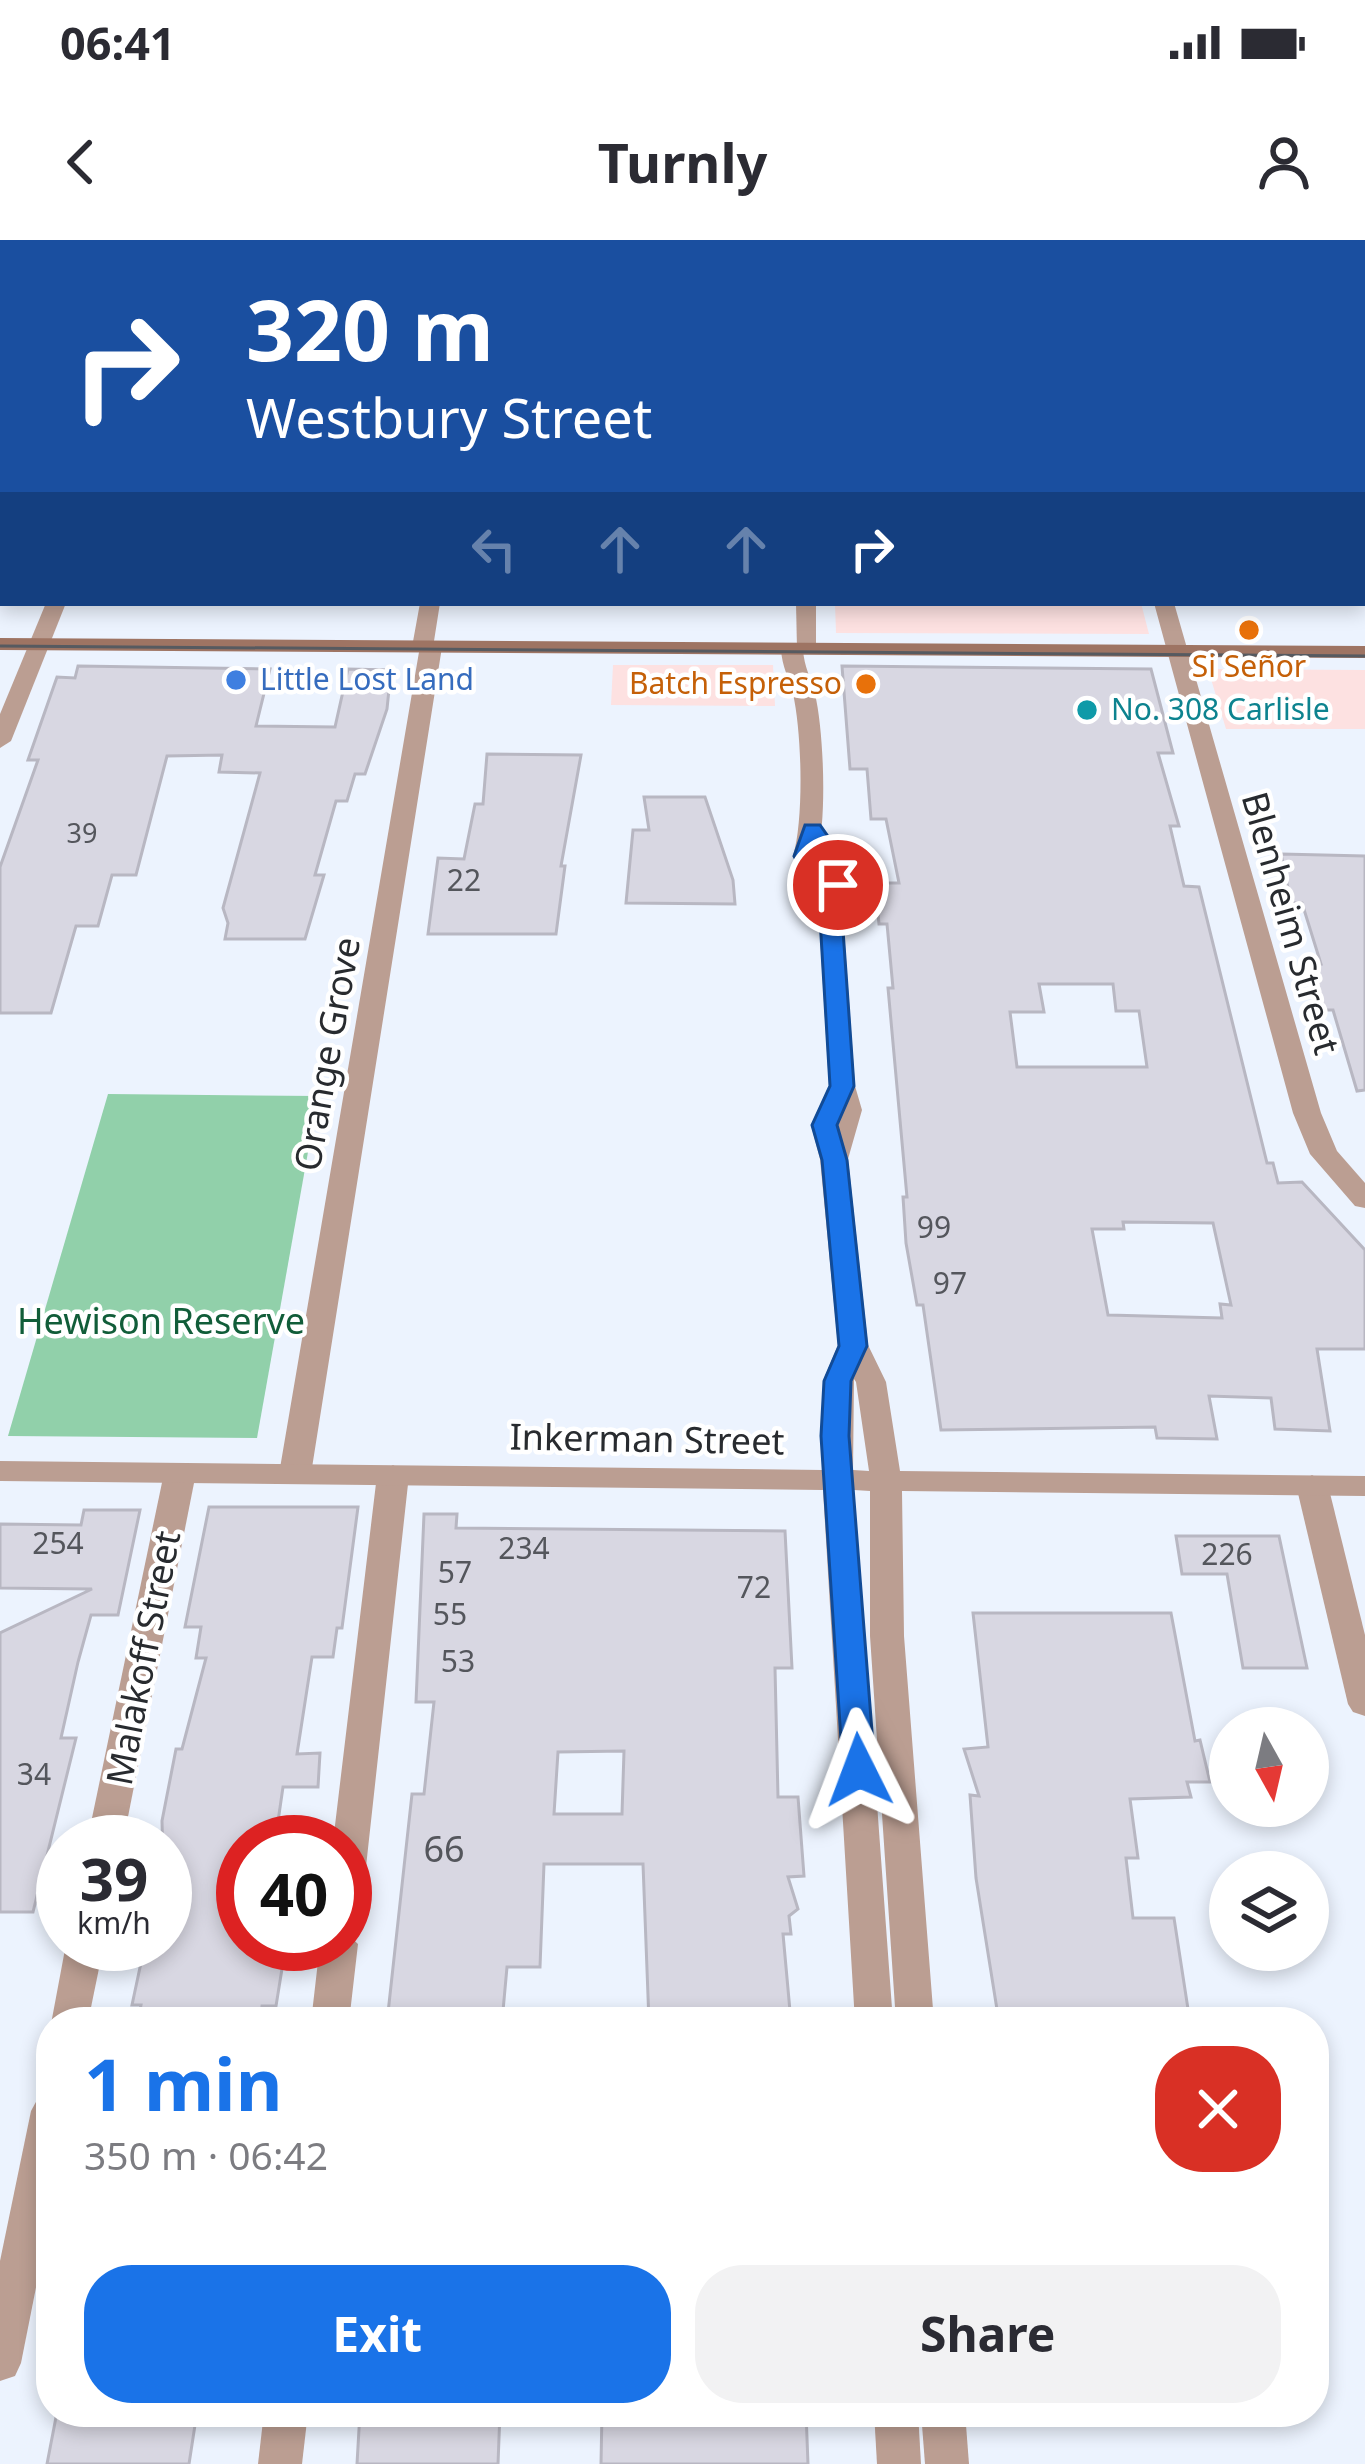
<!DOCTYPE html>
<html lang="en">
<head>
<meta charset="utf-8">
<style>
  :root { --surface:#fff; --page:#f2f2f3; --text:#2b2b33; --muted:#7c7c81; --accent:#1a73e8 }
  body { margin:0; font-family:"Noto Sans",sans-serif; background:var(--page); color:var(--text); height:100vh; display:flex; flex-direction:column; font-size:45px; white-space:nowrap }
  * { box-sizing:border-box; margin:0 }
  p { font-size:39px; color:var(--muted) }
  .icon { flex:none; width:66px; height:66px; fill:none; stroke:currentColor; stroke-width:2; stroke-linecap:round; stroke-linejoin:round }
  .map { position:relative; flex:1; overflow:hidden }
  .drawer { position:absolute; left:36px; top:1767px; width:1293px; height:420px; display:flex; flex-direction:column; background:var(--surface); border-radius:48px; box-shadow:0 6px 18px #0003 }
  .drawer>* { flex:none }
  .top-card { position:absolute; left:0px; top:0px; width:1365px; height:366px; box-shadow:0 6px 18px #0003; background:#1a4fa0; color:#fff; overflow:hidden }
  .needle { width:78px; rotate:172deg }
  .fabs { position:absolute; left:1209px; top:1467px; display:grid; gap:24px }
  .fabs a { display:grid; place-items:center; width:120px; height:120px; border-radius:50%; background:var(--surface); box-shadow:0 6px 18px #0003; font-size:60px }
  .speed { position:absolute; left:36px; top:1575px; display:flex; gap:24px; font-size:60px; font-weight:700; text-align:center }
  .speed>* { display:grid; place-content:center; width:156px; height:156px; border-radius:50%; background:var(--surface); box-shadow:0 6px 18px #0003; line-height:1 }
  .speed small { font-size:30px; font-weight:400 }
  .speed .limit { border:18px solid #d22; background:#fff; color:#111 }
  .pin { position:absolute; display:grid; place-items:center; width:102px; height:102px; color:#fff; margin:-51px; border:6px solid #fff; border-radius:50%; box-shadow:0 3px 12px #0007 }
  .me { position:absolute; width:132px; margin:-66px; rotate:357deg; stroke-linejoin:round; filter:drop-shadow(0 0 9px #0008) }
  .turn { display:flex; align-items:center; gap:42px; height:252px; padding:0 48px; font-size:54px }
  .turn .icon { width:156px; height:156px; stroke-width:2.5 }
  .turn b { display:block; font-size:84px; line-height:102px }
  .lanes { display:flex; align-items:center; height:114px; padding:0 48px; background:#0003; justify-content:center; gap:60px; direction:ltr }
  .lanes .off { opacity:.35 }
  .round { display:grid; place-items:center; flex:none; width:126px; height:126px; border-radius:48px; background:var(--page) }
  .overview { display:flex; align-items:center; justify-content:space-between; height:204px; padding:0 48px }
  h1 { font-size:72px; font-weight:700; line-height:90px; color:var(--accent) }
  .primary-button { display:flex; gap:24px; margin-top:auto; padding:24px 48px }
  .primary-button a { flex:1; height:138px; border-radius:48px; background:var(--accent); color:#fff; font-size:48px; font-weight:700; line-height:138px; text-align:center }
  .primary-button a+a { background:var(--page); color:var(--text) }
  .status { display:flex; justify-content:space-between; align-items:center; height:84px; padding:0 60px; background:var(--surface); direction:ltr }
  .status svg { height:33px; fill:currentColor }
  header { display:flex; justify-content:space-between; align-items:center; height:156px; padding:0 48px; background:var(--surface); font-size:54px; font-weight:700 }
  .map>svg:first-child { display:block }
  .commercial { fill:#fde1e1 }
  .green { fill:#91d0aa }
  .building { fill:#d8d7e2; stroke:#b8b7c2; stroke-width:3; fill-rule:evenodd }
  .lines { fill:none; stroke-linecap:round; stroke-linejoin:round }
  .minor { fill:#bb9e92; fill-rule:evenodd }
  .tertiary { fill:#bb9e92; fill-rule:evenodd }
  .secondary { fill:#9e7463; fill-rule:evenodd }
  .tram { stroke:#565a60; stroke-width:3 }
  .rail { stroke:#565a60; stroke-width:6; stroke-dasharray:14 14; stroke-linecap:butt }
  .route { fill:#1a73e8; stroke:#114b97; stroke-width:3; fill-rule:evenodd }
  .food-dot { fill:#e8710a; stroke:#fff; stroke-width:4.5 }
  .shop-dot { fill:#3f7fe0; stroke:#fff; stroke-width:4.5 }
  .culture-dot { fill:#0f9aa8; stroke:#fff; stroke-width:4.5 }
  .labels { text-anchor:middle; stroke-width:9; stroke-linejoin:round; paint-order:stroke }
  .far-number-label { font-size:27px; fill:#54565c }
  .far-food-label { font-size:30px; fill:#c56008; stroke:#fff }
  .far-shop-label { font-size:30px; fill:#366cbe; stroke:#fff; text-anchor:start }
  .far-culture-label { font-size:30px; fill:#0d838f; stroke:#fff; text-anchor:start }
  .number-label { font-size:30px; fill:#54565c }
  .street-label { font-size:36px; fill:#282b2f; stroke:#fff }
  .park-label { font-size:36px; fill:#115d39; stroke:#fff }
  .near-number-label { font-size:36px; fill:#54565c }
</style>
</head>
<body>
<div class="status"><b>06:41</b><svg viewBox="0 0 49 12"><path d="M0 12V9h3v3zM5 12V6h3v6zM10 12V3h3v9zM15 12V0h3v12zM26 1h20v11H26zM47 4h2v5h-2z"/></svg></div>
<header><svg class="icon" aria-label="back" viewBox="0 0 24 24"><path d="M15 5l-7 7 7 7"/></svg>Turnly<svg class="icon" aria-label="person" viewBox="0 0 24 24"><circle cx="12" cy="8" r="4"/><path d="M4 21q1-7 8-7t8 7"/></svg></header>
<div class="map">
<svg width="1365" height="2224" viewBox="0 0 1365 2224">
  <rect width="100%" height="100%" fill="#ecf3fe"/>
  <!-- commercial -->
  <g class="commercial">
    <path d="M835,363H1141L1149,394L836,393Z"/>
    <path d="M613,425H773L775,466L611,465Z"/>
    <path d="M1208,429L1365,430V489H1226Z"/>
  </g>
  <!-- green -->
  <path class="green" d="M108,854L318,856L257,1198L8,1196Z"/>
  <!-- building -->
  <g class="building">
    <path d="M78,426L270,429L256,486L335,487L348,429L391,430L387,469L365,534H355L347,561H336L315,635H324L305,699H225L228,683L223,668L260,533L219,532L222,515L167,516L136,635H112L98,686H76L51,773H0V627L38,520H28L57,437L75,438Z"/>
    <path d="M842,426L1151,429L1173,513H1158L1179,586H1170L1184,646L1199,647L1267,923H1273L1278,943L1302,942L1365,1010V1109H1317L1330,1191L1275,1189L1271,1158L1209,1156L1217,1199L1157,1198L1155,1187L941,1190L923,1065H917L906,1003L903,957H907L888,748H893L887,684H879L875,643H899L886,579H871L867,529H850ZM1039,744H1113L1116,771H1139L1147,827H1017L1010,772H1044ZM1123,982L1213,983L1231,1065L1220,1064L1222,1078L1108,1075L1092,989H1124Z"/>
    <path d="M487,514L581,515L561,626H565L556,694H428L438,618L464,619L475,564H483Z"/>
    <path d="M644,557H705L733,640L735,664L626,663L633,590H649Z"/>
    <path d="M1281,614L1365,616V850L1357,851L1333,770H1324L1311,724H1321L1302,663H1291Z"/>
    <path d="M209,1267H358L342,1388H337L333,1417H312L297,1514L320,1513L318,1547H283L275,1602H243V1704H286L276,1766H262L260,1782H138L141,1765H132L145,1704H165L162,1581L176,1509H182L206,1418H196L201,1387H185Z"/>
    <path d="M84,1270H140L118,1375H91L78,1422L61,1498H76L33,1672H0V1393L92,1349L0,1348V1284L81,1285Z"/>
    <path d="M424,1274H457L456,1288L785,1291L792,1428H775L778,1557H798L804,1636L788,1637L798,1669L789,1676L791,1694H783L791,1782H649L643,1624H544L540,1727H507L503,1771L488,1770V1782H387L412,1554H424L434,1462H416ZM624,1511L622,1574H554L558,1512Z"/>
    <path d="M1176,1296H1279L1307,1428H1243L1227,1334H1182Z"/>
    <path d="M973,1373H1171L1195,1501L1200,1500L1210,1542H1187L1191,1557L1130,1559L1138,1618H1126L1133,1678H1174L1190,1782H999L976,1638L970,1555L979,1556L964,1509L988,1507Z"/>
    <path d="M57,2172H197L189,2224H47Z"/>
    <path d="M360,2172H500L498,2224H357Z"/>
    <path d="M602,2172H806L808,2224H601Z"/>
  </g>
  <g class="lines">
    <!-- minor -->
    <g class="minor">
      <path d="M1024,0H1041L1043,3H1026Z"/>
      <rect x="0" y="61" width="3" height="10"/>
      <rect x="1362" y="105" width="3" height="11"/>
      <path d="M46,363H66L11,501L0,508V474Z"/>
      <path d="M420,363H440L434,401L442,407L311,1234L295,1244L279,1234L419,412L412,407Z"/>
      <path d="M796,363H816V414L797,409Z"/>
      <path d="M1154,363H1174L1321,873L1337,911L1365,943V968L1355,966L1310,914L1293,873Z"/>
      <path d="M180,1223L196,1233L123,1602H87L164,1233Z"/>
      <path d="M393,1225L409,1235L363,1654L358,1664L345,1668V1602H333L377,1235Z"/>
      <path d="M1312,1235L1328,1245L1365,1395V1476L1353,1472L1348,1464L1296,1245Z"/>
      <path d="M345,1692L358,1704L349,1782H311L320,1704H345Z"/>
      <path d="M66,1704H104L88,1782L51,1784Z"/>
      <path d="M51,1855V1972L21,2123L15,2136L0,2141V2021L31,1871L37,1860Z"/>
      <path d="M264,2172H308L302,2224H258Z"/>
    </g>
    <!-- tertiary -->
    <g class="tertiary">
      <path d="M792,403L803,409C804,427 811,438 815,454C824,492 827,580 817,616L842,662L855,846L862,870L848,919L868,1105L886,1142L900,1231L1365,1236V1256L902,1251L904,1396L934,1782H896L870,1396V1251L854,1250L893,1782H855L823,1250L0,1241V1221L822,1230L823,1141L838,1105L820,919L811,885L829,846L818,662L793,616C804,580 802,493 793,454C789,438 782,427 781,409ZM854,1139L856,1142L869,1231L853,1230Z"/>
      <path d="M874,2172H918L921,2224H877Z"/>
      <path d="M921,2172H965L969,2224H925Z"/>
    </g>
    <!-- secondary -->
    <path class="secondary" d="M0,398L1365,406V418L0,410Z"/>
    <!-- tram -->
    <path class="tram" d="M0,406L1365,416"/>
    <!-- rail -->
    <g class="rail">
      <path d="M1362,245L1365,252"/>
      <path d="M1362,277L1365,284"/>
    </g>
  </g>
  <!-- route -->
  <path class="route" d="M805,585H820L846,622L849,645L836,651L841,662L854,846L837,885L847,920L867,1106L851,1141L849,1196L875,1530L859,1541L843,1530L821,1196L824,1141L839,1106L822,920L812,885L830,846L819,662L794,616ZM817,612L825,632L816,616Z"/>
  <!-- markers -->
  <g class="food-dot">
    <circle cx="1249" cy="390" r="12"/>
    <circle cx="866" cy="444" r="12"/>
  </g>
  <circle class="shop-dot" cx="236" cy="440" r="12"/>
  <circle class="culture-dot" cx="1087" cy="470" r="12"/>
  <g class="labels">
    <!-- far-number labels -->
    <g class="far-number-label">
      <text x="82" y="603">39</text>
    </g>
    <!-- far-food labels -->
    <g class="far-food-label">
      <text x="1249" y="437">Si Señor</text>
      <text x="842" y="454" text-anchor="end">Batch Espresso</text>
    </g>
    <!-- far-shop labels -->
    <g class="far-shop-label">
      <text x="260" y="450">Little Lost Land</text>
    </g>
    <!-- far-culture labels -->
    <g class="far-culture-label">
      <text x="1111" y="480">No. 308 Carlisle</text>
    </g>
    <!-- number labels -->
    <g class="number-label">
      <text x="464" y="651">22</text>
      <text x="934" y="998">99</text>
      <text x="950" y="1054">97</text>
      <text x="58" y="1314">254</text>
      <text x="524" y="1319">234</text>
      <text x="1227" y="1325">226</text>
      <text x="455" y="1343">57</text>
      <text x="754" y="1358">72</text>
      <text x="450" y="1385">55</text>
      <text x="458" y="1432">53</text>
      <text x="34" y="1545">34</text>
    </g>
    <!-- street labels -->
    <g class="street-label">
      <text transform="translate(1291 683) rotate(74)" y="13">Blenheim Street</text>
      <text transform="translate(327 814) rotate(-80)" y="13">Orange Grove</text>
      <text transform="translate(647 1199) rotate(1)" y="13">Inkerman Street</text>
      <text transform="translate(143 1418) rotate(-79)" y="13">Malakoff Street</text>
    </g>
    <!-- park labels -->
    <g class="park-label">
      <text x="161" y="1094">Hewison Reserve</text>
    </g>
    <!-- near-number labels -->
    <g class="near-number-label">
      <text x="444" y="1622">66</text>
    </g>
  </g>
</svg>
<div class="fabs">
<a><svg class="needle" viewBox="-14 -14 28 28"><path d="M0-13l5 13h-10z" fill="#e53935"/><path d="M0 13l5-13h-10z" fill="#7c7c81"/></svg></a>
<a><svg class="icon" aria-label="layers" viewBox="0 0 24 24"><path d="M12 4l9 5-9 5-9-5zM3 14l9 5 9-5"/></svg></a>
</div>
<div class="speed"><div>39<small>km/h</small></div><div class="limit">40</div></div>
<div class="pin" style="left:838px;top:645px;background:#d93025"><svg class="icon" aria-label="arrive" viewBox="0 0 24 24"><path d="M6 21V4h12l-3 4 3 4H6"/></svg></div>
<svg class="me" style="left:859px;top:1530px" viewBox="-20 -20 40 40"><path d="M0-17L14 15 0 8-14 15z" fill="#1a73e8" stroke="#fff" stroke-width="4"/></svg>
<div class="top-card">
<div class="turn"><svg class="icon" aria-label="right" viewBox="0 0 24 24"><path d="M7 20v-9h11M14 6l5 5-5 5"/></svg><div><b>320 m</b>Westbury Street</div></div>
<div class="lanes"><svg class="icon off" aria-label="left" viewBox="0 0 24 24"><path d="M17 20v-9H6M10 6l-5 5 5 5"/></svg><svg class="icon off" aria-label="ahead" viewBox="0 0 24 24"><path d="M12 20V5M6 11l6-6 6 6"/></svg><svg class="icon off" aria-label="ahead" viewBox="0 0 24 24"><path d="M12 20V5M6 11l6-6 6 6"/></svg><svg class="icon" aria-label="right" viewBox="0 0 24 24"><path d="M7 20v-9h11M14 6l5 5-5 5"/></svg></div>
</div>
<section class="drawer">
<div class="overview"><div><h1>1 min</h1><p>350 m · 06:42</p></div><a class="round" style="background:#d93025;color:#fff"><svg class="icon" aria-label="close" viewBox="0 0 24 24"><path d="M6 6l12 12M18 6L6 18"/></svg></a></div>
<div class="primary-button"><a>Exit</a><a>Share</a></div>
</section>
</div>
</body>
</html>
